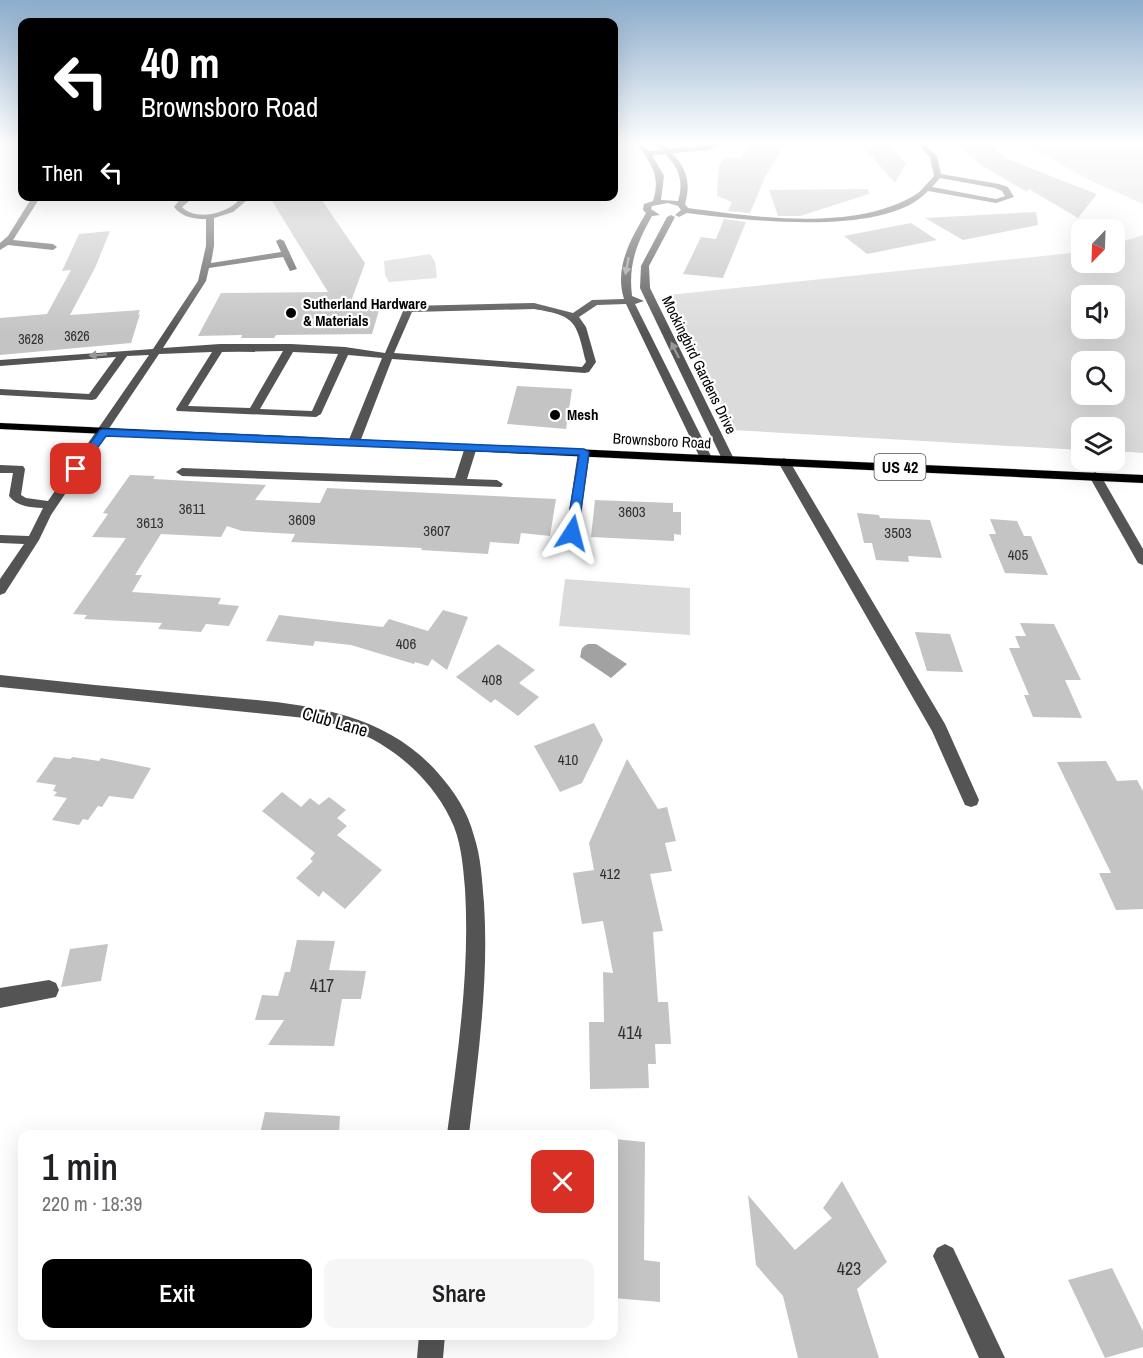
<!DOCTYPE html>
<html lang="en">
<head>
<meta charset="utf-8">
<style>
  :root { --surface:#fff; --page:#f6f6f6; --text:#202124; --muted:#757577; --accent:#000 }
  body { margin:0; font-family:"Archivo Narrow",sans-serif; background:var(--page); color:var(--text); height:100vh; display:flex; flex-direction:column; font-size:22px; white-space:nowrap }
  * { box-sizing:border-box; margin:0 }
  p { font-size:20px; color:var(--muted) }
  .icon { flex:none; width:33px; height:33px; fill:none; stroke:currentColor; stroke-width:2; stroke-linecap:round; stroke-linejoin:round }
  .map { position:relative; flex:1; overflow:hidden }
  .details { position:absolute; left:18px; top:1130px; width:600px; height:210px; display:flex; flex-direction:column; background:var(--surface); border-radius:12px; box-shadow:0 6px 24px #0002 }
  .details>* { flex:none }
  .banner { position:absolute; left:18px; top:18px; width:600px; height:183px; border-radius:12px; box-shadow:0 6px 24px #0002; background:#000; color:#fff; overflow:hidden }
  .needle { width:39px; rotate:203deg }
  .controls { position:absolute; left:1071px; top:219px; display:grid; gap:12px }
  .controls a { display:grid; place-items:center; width:54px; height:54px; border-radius:12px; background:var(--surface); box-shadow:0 6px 24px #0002; font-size:30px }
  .pin { position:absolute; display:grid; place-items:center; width:51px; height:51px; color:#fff; margin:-26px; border-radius:12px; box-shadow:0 3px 9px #0006 }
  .me { position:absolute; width:66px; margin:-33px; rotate:9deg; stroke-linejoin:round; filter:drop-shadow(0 0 4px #0008) }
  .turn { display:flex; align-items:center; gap:21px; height:126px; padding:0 24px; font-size:27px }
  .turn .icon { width:78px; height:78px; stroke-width:2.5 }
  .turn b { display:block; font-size:42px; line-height:51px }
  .then { display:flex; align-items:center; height:57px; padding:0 24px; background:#0003; gap:12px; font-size:22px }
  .round { display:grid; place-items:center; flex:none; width:63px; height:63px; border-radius:12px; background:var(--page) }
  .head { display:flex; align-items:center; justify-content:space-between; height:102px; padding:0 24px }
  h1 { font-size:36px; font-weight:600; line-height:45px }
  .button { display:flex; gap:12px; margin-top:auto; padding:12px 24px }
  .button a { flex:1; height:69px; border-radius:12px; background:var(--accent); color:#fff; font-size:24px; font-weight:600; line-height:69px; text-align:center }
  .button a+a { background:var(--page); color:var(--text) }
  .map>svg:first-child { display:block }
  .green { fill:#dbdbdb; fill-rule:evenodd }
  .water { fill:#a2a2a2 }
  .building { fill:#c4c4c4 }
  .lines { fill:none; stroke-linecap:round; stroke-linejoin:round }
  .major-casing { stroke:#dbdbdb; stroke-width:1 }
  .minor { fill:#545454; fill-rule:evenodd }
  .major { fill:#000; fill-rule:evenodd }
  .oneway { fill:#989898 }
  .route { fill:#1a73e8; stroke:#114b97; stroke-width:1.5 }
  .poi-dot { fill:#000; stroke:#fff; stroke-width:2 }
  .labels { text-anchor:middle; stroke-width:4.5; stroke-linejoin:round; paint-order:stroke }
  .far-number-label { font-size:14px; fill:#313131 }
  .far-poi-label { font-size:15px; font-weight:bold; fill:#000; stroke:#fff; text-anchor:start }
  .far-street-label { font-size:15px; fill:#000; stroke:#fff }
  .number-label { font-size:15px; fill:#313131 }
  .shield { fill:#fff; stroke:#4c4c4c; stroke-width:1.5 }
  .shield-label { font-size:16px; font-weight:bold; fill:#000 }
  .street-label { font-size:18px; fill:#000; stroke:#fff }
  .near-number-label { font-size:18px; fill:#313131 }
</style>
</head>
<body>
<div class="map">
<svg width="1143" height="1358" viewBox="0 0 1143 1358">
  <rect width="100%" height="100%" fill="#fff"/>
  <!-- green -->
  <g class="green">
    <path d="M1025,143H1143V204L1087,179Z"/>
    <path d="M1143,235V453L1115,451L1114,428H1082L1081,450L732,430L669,295L1081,252L1082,262H1114L1115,244ZM1082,296H1114V328H1082ZM1082,362H1114V394H1082Z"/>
    <path d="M430,254L435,262L437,278L389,282L385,275L384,261Z"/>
    <path d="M565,579L690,588V635L559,626Z"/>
  </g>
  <!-- water -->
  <path class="water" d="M588,644H596L627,664L611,678L580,657C582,652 579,648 588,644Z"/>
  <!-- building -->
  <g class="building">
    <path d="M751,143H785L765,177L750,213L728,211L732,202L717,196L719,165L725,157L740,158Z"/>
    <path d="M860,143H887L906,163L895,183Z"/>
    <path d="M956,143H987L1007,159L1097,194L1078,218L1029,189L1027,192L981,165Z"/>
    <path d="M868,189L869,194L800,216H778L769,190Z"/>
    <path d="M269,196H319L365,263L349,307H380L372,334L276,335L274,338H241L242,335L198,336L221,293L328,292Z"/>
    <path d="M1036,212L1038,225L963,240L925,218Z"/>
    <path d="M724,219L746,222L723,278L683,274L701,237L716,239Z"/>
    <path d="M911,223L937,240L867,254L844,236Z"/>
    <path d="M110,231L95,268L70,315L140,310L138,315L140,314L131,343L0,355V318L47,314L71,270L62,271L79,234Z"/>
    <path d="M517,386L572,389L566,429L507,424Z"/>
    <path d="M130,475L155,476L153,479L266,485L255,500L320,503L327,488L556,499L550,536L521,533L519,544L490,542L488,554L421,550L422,548L291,542L295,534L242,531L227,526L221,537L161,534L135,575H142L132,592L221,598L218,604L239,606L229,626L206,624L201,632L158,629L162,623L84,619L87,615L73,614L126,538L92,537L108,514L103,513Z"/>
    <path d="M595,500L673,503V512H681V535L674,534V541L591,537Z"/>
    <path d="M857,513L879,515L880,518L930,520L942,558L908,556L909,562L876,560L872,543H864Z"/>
    <path d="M990,519L1017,521L1024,536H1031L1048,575L1005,573L989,534H996Z"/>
    <path d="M443,610L468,617L447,670L432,659L428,666L415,662L414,664L351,645L315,641L313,646L266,641L279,615L383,627L389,619L428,631Z"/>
    <path d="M1020,623L1054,624L1081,680H1065L1082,718L1033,717L1024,695H1029L1009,648H1020L1015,636H1026Z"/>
    <path d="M915,632L950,634L963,672L927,671Z"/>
    <path d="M498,644L535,670L519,683L539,697L518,716L495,699L491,703L456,677Z"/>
    <path d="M594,723L603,740L582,783L560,792L534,746Z"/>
    <path d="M54,757L70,759L73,757L99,761L101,758L151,768L133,799L109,796L102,807L98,806L88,820L83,819L79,825L52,820L67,798L54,796L57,792L53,791L56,785L36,782Z"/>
    <path d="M627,759L658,809L667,807L676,841L665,843L672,871L650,874L663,931L653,932L658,1002H668L671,1044H655L656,1064H648L649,1088L590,1089L589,1022H604L603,972L613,973L603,921L582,924L573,873L594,870L589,843Z"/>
    <path d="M1106,761L1117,781L1137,780L1143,791V909L1116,910L1099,873H1111L1057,762Z"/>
    <path d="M282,792L301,807L310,798L319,805L329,797L346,810L337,818L347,826L337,835L382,870L345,909L323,891L319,897L296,878L313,861L310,859L315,853L262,811Z"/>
    <path d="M297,940L335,941L329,970L366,971L361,999H342L334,1046L268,1045L284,1020H255L262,995L278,996L285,972H290Z"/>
    <path d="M108,944L101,981L61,987L70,949Z"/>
    <path d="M265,1112L340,1116L339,1134H260Z"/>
    <path d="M614,1139L645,1142L644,1260L660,1262V1302L614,1298Z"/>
    <path d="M842,1181L887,1262L857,1289L879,1358H798L783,1296L756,1265L748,1195L795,1250L832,1218L823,1208Z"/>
    <path d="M1112,1268L1143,1331V1347L1105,1358L1068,1280Z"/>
  </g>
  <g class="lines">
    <!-- major casing -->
    <g class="major-casing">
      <path id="major" d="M0,423L1143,475V483L0,429Z"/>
    </g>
    <!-- minor -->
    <g class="minor">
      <path d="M636,143H642L649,151L661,150L655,143H661L668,149L721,143L709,150L672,153C687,169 691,183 685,204L688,208C755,217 853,232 915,195C922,191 928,182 934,176L930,157L917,143H923L937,156L941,174L999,184L1008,187L1014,197L996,203L928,191C886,238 744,220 687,213L679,217L675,215L681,210L678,206L668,203L652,206L651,209L660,215L652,216C637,243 628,264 632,296L644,301L635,304L712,458L706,462L700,458L626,304L597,305L579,317L586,327L596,362L589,372L585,373L392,359L360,442L354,445L348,442L382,358L348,355L321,414L316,417L177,411L176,409L212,352L159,354L51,515L39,540L5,593L0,595V579L24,544L0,543V535L29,536L43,508C29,507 18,507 9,496L13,473H0V465L23,466L25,469L21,495L26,498L48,501L149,355L127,356L96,399L92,400L0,395V389L89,394L116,357L0,366V360L153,349L198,281L206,246V219C193,219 182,217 174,207C180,198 185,196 195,196L182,207C195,221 226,214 238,201L235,196H243L246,201L233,212L214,218V246L211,263L281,252L276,241L280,239L284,241L297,269L290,271L283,257L209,268L206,281L163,348L220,344H291L345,347L385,353L404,309L409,306L534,303L573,313L592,300L624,299C614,267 631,239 646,213L643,210L644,204L653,201C661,175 651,163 636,143ZM665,154C679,168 684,181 678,201L661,200L664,176L652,155ZM940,178L995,188L1002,191L1005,196L996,199L932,187ZM534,309C577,316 576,322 586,362L582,367L394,353L412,312ZM283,351L250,408L188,406L222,352ZM293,352L338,354L312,411L260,409Z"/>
      <path d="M33,196H41L13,240L53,244L57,247L53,250L8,245L0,250V243L8,236Z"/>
      <path d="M671,215L675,217L649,266L650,288L734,459L728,463L722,459L640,288L641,266L667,217Z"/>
      <path d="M471,444L477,447L467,479L497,480L503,484L501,487L182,476L176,472L182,468L455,478L465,447Z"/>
      <path d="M584,449L590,452L578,533L572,537L566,533L578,452Z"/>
      <path d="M784,458L790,462L945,724L979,800L977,805L971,807L965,805L932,731L778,462Z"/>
      <path d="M1095,472L1101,476L1143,549V565L1138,563L1089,476Z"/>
      <path d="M0,675C63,682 127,688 190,694C278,703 375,701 438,773C454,791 468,812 474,836C481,857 482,880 484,903C489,981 478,1057 469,1134H447C458,1052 470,971 465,889C463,865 461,839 450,818C430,777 392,745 350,729C339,724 327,723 315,719L0,687Z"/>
      <path d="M49,980L56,983L59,990L56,997L0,1008V988Z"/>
      <path d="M945,1244L953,1248L1005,1358H979L933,1256L937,1248Z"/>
      <path d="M419,1335H445L443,1358H417Z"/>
    </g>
    <!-- major -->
    <use href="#major" class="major"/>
  </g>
  <!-- one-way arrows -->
  <defs><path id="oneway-solid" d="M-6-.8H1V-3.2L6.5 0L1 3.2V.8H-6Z" transform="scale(1.5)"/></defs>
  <g class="oneway">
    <use href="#oneway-solid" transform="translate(627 266) rotate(101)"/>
    <use href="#oneway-solid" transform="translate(675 350) rotate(-116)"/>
    <use href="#oneway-solid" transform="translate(98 355) rotate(175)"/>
  </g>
  <!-- sky -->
  <linearGradient id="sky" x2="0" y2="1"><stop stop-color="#8cadcc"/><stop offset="0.43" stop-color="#fff"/><stop offset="1" stop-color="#fff" stop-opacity="0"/></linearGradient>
  <rect width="1143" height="333" fill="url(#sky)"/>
  <!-- route -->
  <path class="route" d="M103,429L584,449L589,452L578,533L572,537L566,533L579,455L106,436L80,472H73V467L100,430Z"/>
  <!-- markers -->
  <g class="poi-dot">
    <circle cx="291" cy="313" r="6"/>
    <circle cx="555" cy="415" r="6"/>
  </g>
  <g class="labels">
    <!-- far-number labels -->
    <g class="far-number-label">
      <text x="77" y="341">3626</text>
      <text x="31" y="344">3628</text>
    </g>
    <!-- far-poi labels -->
    <g class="far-poi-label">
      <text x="303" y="309">Sutherland Hardware<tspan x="303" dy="17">&amp; Materials</tspan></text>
      <text x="567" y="420">Mesh</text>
    </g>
    <!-- far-street labels -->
    <g class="far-street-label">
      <text transform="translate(699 365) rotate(64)" y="5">Mockingbird Gardens Drive</text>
      <text transform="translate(662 441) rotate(3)" y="5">Brownsboro Road</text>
    </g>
    <!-- number labels -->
    <g class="number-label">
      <text x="192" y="514">3611</text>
      <text x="632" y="517">3603</text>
      <text x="302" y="525">3609</text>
      <text x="150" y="528">3613</text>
      <text x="437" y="536">3607</text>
      <text x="898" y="538">3503</text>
      <text x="1018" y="560">405</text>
      <text x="406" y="649">406</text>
      <text x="492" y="685">408</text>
      <text x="568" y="765">410</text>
      <text x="610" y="879">412</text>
    </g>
    <!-- shield labels -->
    <rect class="shield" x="874.5" y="454" width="51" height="26" rx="4.5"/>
    <g class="shield-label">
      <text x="900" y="473">US 42</text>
    </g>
    <!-- street labels -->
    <g class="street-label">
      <text transform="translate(335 722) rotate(16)" y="6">Club Lane</text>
    </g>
    <!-- near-number labels -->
    <g class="near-number-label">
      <text x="322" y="992">417</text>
      <text x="630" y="1039">414</text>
      <text x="849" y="1275">423</text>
    </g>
  </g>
</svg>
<div class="controls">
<a><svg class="needle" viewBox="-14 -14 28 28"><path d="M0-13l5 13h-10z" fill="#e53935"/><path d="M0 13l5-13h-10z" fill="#757577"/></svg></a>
<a><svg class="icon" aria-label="sound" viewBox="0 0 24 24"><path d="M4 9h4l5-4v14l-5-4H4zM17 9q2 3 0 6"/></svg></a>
<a><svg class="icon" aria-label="search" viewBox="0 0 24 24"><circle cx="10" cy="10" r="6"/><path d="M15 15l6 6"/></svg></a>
<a><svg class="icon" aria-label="layers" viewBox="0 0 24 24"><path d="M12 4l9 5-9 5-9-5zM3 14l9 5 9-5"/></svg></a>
</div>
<div class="pin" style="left:76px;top:469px;background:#d93025"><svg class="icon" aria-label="arrive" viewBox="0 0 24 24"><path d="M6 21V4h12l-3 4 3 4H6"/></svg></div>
<svg class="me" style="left:572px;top:533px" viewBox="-20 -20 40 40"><path d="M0-17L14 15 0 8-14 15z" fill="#1a73e8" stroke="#fff" stroke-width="4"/></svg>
<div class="banner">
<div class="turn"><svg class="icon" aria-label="left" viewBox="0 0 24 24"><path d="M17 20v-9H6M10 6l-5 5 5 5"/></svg><div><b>40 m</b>Brownsboro Road</div></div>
<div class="then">Then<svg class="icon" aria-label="left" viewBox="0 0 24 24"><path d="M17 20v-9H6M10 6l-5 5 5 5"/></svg></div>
</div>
<section class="details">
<div class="head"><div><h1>1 min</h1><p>220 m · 18:39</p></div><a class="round" style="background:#d93025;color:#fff"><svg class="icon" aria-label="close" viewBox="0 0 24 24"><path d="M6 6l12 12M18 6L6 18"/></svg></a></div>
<div class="button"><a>Exit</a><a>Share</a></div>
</section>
</div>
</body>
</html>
